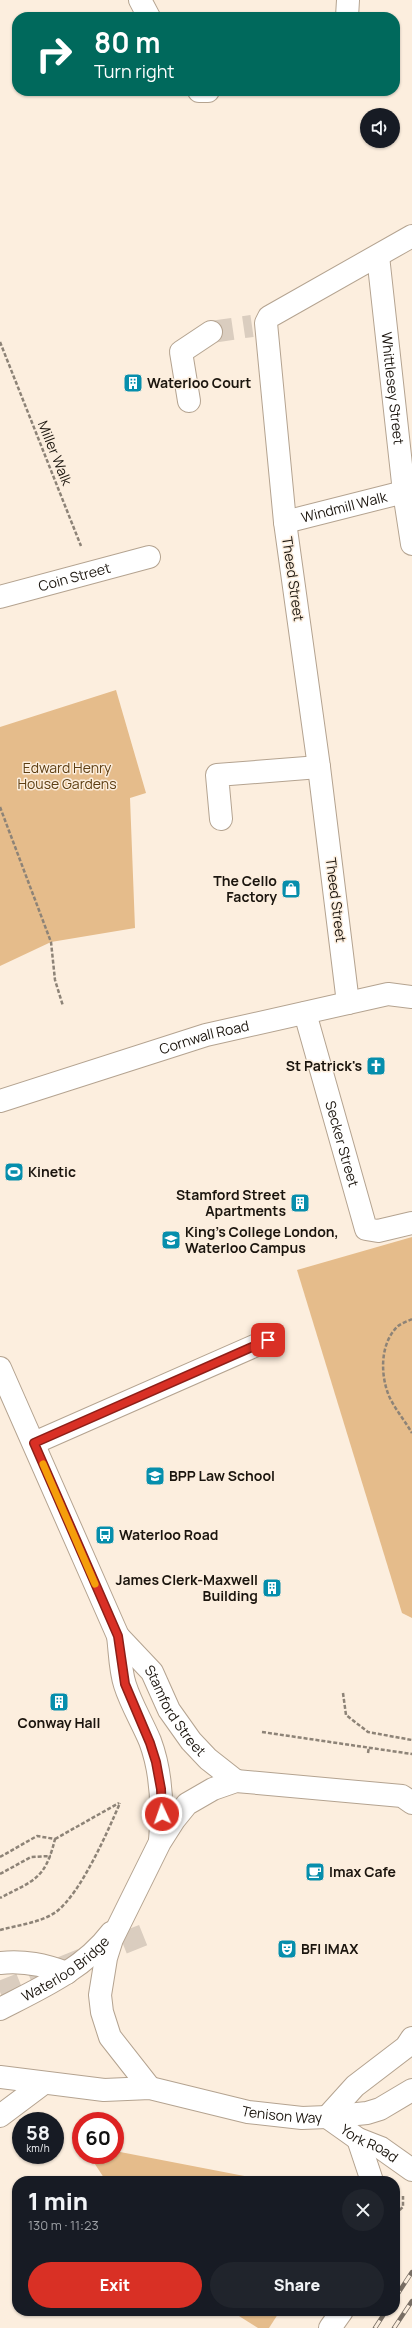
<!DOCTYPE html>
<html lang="en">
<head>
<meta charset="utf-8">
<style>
  :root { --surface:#171b24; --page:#20242c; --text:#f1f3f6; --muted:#9ea1a6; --accent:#d93025 }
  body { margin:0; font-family:Manrope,sans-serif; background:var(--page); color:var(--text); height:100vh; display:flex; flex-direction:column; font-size:15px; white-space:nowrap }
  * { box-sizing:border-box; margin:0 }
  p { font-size:13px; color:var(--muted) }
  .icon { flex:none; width:22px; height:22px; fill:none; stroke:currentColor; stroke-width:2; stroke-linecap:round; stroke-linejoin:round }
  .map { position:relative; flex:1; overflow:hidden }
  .drawer { position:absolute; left:12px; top:2176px; width:388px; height:140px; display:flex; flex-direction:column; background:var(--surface); border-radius:16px; box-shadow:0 1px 3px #0004 }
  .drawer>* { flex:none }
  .guide { position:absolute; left:12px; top:12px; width:388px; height:84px; border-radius:16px; box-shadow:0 1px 3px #0004; background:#00695c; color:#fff; overflow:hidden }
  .buttons { position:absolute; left:360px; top:108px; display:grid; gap:8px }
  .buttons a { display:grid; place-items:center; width:40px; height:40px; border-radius:50%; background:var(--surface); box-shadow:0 1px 3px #0004; font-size:20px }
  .speed { position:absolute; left:12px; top:2112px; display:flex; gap:8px; font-size:20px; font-weight:700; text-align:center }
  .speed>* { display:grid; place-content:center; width:52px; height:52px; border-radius:50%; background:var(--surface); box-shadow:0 1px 3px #0004; line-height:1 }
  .speed small { font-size:10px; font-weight:400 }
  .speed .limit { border:6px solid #d22; background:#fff; color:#111 }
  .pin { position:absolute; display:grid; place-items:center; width:34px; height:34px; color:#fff; margin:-17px; border-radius:8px; box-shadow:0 2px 6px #0006 }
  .me { position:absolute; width:44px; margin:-22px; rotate:357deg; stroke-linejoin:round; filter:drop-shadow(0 0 3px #0008) }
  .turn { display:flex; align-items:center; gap:14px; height:84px; padding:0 16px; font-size:18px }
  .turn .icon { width:52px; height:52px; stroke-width:2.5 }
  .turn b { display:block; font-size:28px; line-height:34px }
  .round { display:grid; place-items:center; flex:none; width:42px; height:42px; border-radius:21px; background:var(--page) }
  .head { display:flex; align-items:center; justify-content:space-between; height:68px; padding:0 16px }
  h1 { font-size:24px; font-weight:800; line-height:30px }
  .button { display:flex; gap:8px; margin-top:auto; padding:8px 16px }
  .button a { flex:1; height:46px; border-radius:24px; background:var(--accent); color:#fff; font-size:16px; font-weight:800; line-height:46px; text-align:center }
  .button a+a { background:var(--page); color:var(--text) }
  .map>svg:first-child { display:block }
  .green { fill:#e5bc8b }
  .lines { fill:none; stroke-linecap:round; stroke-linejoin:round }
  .minor-tunnel { stroke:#dacdbf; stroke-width:22; stroke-dasharray:22 11; stroke-linecap:butt }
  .minor-casing { stroke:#b4a390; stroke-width:24 }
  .major-casing { stroke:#b4a390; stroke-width:24 }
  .path { stroke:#8d8377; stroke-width:2.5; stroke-dasharray:4 2; stroke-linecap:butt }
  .minor { stroke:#fff; stroke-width:22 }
  .major { stroke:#fff; stroke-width:22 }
  .rail-casing { stroke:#786e64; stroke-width:4.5 }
  .rail { stroke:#fceede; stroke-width:3; stroke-dasharray:9; stroke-linecap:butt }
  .route-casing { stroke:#8d1f18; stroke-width:10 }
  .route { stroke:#d93025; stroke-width:7 }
  .slow { stroke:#f59e0b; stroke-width:7 }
  .labels { text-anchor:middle; stroke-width:3; stroke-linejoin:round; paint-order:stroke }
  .poi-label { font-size:14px; font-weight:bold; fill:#1b150e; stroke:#fceede; text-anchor:start }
  .street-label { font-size:14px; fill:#1b150e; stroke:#fceede }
  .park-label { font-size:14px; fill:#5d3e12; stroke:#fceede }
</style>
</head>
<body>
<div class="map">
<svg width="412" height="2328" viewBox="0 0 412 2328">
  <rect width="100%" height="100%" fill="#fceede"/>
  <!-- green -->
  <g class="green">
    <path d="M116,690L146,793L130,798L135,928L51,942L0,966V727Z"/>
    <path d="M412,1237V1618L402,1613L297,1270Z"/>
    <path d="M115,2151L270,2181H106L89,2155H115Z"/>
    <path d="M231,2311H280L269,2328H258Z"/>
  </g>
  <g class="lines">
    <!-- minor-tunnel -->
    <g class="minor-tunnel">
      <path d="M211,332L252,326"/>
      <path d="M0,1992L151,1932"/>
    </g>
    <!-- minor casing -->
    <g class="minor-casing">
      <g id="minor">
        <path d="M140,0L149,17"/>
        <path d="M347,17L348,0"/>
        <path d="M199,91H208"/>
        <path id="s1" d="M378,256L404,492L412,544"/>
        <path d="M189,401L181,352L211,332"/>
        <path id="s2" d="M285,522L404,492"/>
        <path id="s3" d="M0,597L149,557"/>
        <path d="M221,819L217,775L319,767"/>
        <path d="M348,1003L319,767L285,522L266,323L269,317L412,236"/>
        <path id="s4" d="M305,1013L366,1229L378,1231L412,1223"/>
        <path id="s5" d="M0,1101L206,1035L388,994L412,997"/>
        <path d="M34,1443L268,1340"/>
        <path d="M0,1963C24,1960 45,1965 67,1973"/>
        <path d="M0,2116L44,2083"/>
        <path d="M327,2117L367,2113L380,2109L412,2090"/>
        <path d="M358,2139L372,2181"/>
        <path d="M330,2328L342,2311"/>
      </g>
    </g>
    <!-- major casing -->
    <g class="major-casing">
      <g id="major">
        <path d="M0,1368L118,1636C120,1651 120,1670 125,1685C131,1704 142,1722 150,1741C162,1773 163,1807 160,1841"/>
        <path id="s6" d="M118,1636L152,1672L169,1710L191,1741L208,1759L236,1781"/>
        <path id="s7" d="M0,2009C39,1989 84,1969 111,1933"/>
        <path id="s8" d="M0,2077L104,2090L150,2088L248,2112L302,2118L327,2117"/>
        <path d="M150,2088L110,2037L102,2012L100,1995L106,1958L112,1939L160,1842L174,1820L187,1804L213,1789L236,1781L402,1796L412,1803"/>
        <path d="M327,2117L355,2086L406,2047L412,2038"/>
        <path id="s9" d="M327,2117L358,2139L381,2148L412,2170"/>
      </g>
    </g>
    <!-- path -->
    <g class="path">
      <path d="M0,342L81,546"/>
      <path d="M0,807L51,942L55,980L63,1006"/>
      <path d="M412,1319C408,1321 402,1323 398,1326C380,1343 380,1374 389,1396C395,1409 405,1421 412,1433"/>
      <path d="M343,1693L346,1715L368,1732L412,1740"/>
      <path d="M262,1732L412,1754"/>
      <path d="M368,1753L369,1747"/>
      <path d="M55,1839L119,1803"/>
      <path d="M0,1857L37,1836L55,1839C45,1880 34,1880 0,1898"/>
      <path d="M0,1874L31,1857L51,1856"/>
      <path d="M0,1930C18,1925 40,1923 56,1912C81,1893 107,1833 120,1803"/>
      <path d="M395,2214L403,2207V2196"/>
    </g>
    <!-- minor -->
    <use href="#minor" class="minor"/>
    <!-- major -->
    <use href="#major" class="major"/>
    <!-- rail casing -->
    <g class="rail-casing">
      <g id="rail">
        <path d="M395,2298L412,2272"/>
        <path d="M375,2328L386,2311"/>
        <path d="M394,2328L412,2301"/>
      </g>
    </g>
    <!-- rail -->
    <use href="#rail" class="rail"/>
  </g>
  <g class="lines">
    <!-- route casing -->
    <g class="route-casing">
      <path id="route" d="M162,1814L161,1789L156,1762L150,1743L125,1684L118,1636L34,1443L268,1340"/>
    </g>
    <!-- route -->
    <use href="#route" class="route"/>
    <!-- slow -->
    <path class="slow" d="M43,1464L95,1584"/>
  </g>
  <!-- icons -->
  <defs>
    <g id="building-square" transform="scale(1)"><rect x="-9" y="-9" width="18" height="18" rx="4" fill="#068eac" stroke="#fceede"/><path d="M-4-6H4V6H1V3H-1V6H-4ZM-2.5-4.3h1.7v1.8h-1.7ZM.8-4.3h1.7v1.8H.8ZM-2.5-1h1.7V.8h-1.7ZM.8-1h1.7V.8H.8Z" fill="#fff"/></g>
    <g id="shop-square" transform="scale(1)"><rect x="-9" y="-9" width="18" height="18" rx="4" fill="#068eac" stroke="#fceede"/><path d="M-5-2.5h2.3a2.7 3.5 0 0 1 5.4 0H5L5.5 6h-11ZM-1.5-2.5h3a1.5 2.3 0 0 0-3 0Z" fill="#fff"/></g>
    <g id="church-square" transform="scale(1)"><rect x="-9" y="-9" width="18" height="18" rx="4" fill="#068eac" stroke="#fceede"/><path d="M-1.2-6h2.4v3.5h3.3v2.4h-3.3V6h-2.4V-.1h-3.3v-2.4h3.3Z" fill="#fff"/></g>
    <g id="stadium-square" transform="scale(1)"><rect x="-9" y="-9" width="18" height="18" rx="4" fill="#068eac" stroke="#fceede"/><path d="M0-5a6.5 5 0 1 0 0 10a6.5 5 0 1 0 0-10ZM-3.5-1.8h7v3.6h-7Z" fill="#fff"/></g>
    <g id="university-square" transform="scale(1)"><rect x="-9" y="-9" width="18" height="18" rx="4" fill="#068eac" stroke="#fceede"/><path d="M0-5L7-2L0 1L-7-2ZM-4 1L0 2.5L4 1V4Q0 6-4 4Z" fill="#fff"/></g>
    <g id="bus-square" transform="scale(1)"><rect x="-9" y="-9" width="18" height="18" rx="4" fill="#068eac" stroke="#fceede"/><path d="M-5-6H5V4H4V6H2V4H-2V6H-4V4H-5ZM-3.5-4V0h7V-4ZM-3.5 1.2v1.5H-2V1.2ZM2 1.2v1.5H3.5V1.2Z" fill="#fff"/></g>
    <g id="cafe-square" transform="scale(1)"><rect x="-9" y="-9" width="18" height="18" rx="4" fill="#068eac" stroke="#fceede"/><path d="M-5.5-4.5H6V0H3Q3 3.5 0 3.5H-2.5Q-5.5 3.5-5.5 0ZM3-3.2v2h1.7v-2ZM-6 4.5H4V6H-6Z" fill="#fff"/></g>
    <g id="theatre-square" transform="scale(1)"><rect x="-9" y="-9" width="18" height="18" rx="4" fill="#068eac" stroke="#fceede"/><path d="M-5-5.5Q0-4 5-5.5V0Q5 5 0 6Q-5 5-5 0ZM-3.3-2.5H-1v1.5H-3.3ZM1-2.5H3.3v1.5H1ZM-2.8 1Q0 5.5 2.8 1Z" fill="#fff"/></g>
  </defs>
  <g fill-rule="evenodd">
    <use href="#building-square" x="133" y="383"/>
    <use href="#shop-square" x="291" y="889"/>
    <use href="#church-square" x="376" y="1066"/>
    <use href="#stadium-square" x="14" y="1172"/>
    <use href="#building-square" x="300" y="1203"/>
    <use href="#university-square" x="171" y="1240"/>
    <use href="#university-square" x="155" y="1476"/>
    <use href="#bus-square" x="105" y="1535"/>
    <use href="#building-square" x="272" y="1588"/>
    <use href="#building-square" x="59" y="1702"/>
    <use href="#cafe-square" x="315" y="1872"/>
    <use href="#theatre-square" x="287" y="1949"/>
  </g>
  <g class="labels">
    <!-- poi labels -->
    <g class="poi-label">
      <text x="147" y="388">Waterloo Court</text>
      <text x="277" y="886" text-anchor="end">The Cello<tspan x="277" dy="16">Factory</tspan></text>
      <text x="362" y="1071" text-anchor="end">St Patrick's</text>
      <text x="28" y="1177">Kinetic</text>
      <text x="286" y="1200" text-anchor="end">Stamford Street<tspan x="286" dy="16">Apartments</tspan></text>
      <text x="185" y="1237">King's College London,<tspan x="185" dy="16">Waterloo Campus</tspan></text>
      <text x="169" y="1481">BPP Law School</text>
      <text x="119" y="1540">Waterloo Road</text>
      <text x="258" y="1585" text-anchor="end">James Clerk-Maxwell<tspan x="258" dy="16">Building</tspan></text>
      <text x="59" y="1728" text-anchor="middle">Conway Hall</text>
      <text x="329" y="1877">Imax Cafe</text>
      <text x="301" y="1954">BFI IMAX</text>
    </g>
    <!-- street labels -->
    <g class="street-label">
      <text dy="5" stroke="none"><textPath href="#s1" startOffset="133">Whittlesey Street</textPath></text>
      <text transform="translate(55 453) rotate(68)" y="5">Miller Walk</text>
      <text dy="5" stroke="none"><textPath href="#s2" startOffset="61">Windmill Walk</textPath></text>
      <text dy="5" stroke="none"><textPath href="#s3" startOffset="77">Coin Street</textPath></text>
      <text transform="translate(293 579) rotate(82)" y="5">Theed Street</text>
      <text transform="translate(336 900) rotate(83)" y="5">Theed Street</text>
      <text dy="5" stroke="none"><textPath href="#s5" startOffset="214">Cornwall Road</textPath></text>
      <text dy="5" stroke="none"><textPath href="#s4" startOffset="136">Secker Street</textPath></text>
      <text dy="5" stroke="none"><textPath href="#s6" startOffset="95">Stamford Street</textPath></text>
      <text dy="5" stroke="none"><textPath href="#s7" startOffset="77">Waterloo Bridge</textPath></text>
      <text dy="5" stroke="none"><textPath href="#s8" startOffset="286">Tenison Way</textPath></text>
      <text dy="5" stroke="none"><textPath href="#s9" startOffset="50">York Road</textPath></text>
    </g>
    <!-- park labels -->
    <g class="park-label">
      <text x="67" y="773">Edward Henry<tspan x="67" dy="16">House Gardens</tspan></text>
    </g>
  </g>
</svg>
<div class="buttons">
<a><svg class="icon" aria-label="sound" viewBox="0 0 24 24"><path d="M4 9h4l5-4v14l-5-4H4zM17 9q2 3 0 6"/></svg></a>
</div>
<div class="speed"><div>58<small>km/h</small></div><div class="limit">60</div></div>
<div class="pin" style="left:268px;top:1340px;background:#d93025"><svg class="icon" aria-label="arrive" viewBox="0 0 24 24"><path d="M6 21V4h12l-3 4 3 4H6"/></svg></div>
<svg class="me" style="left:162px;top:1814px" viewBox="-20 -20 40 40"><circle r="17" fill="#d93025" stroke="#fff" stroke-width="3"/><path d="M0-11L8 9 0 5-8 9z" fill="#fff"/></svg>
<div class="guide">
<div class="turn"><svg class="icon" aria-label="right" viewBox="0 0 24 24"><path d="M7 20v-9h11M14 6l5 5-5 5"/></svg><div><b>80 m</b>Turn right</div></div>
</div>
<section class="drawer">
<div class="head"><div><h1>1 min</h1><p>130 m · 11:23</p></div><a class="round"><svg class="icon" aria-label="close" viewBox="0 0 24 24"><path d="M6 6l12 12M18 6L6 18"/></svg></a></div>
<div class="button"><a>Exit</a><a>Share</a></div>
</section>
</div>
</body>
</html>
